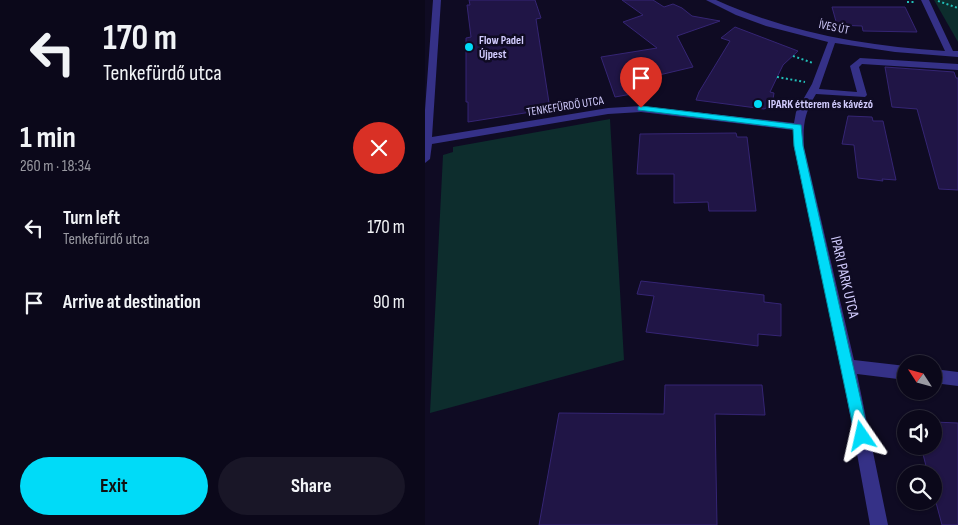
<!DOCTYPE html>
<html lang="en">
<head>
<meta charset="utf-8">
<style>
  :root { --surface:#0b081a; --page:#191627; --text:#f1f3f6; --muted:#9a9aa2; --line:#2b2939; --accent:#00dbf8 }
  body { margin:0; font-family:"Sofia Sans Condensed",sans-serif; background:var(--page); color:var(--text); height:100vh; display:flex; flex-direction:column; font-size:19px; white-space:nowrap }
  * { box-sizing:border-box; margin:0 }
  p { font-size:16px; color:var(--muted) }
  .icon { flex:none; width:28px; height:28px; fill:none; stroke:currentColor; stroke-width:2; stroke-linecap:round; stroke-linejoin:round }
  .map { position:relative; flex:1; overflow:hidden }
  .panel { display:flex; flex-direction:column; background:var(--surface); width:425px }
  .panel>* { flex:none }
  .banner { background:#0b081a; color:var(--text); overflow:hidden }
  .needle { width:32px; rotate:306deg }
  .fabs { position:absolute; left:472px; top:355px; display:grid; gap:10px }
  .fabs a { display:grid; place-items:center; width:45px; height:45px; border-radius:50%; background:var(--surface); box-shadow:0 1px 4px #0004,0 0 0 1px var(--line); font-size:25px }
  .pin { position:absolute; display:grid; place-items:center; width:42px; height:42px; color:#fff; margin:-51px -21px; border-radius:50% 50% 50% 0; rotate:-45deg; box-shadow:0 0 5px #0007 }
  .pin .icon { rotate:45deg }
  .me { position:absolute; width:55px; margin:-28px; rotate:349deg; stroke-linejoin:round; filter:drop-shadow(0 0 4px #0008) }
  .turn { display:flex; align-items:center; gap:18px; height:105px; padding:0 20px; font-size:22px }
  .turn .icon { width:65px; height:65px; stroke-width:2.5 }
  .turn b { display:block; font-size:35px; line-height:42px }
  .round { display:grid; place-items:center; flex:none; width:52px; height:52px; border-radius:26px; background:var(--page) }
  .headline { display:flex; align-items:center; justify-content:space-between; height:85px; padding:0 20px }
  h1 { font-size:30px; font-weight:700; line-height:38px }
  .primary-button { display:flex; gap:10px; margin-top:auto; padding:10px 20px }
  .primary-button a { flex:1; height:58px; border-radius:30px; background:var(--accent); color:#111; font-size:20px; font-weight:700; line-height:58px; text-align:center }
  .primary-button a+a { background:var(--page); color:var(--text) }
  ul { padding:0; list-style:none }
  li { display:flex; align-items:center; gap:15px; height:75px; padding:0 20px }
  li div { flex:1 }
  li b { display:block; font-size:19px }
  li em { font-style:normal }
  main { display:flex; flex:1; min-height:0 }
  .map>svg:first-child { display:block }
  .green { fill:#0d2d2d }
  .building { fill:#201546; stroke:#352574 }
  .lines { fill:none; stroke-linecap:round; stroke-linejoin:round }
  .path { stroke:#21bfb8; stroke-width:2; stroke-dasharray:2 2.5; stroke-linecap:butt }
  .minor { fill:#353187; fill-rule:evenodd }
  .route { fill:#00dbf8; stroke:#008ea1 }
  .poi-dot { fill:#00dbf8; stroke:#0f0b23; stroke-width:2 }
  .labels { text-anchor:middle; stroke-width:5; stroke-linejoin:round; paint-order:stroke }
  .far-street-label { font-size:12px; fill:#d3cdff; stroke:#0f0b23 }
  .far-poi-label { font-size:12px; font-weight:bold; fill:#d3cdff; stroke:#0f0b23; text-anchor:start }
  .street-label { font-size:15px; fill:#d3cdff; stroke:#0f0b23 }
</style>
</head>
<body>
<main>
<section class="panel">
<div class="banner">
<div class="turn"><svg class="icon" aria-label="left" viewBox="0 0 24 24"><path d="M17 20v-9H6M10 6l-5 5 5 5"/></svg><div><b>170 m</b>Tenkefürdő utca</div></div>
</div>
<div class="headline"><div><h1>1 min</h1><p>260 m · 18:34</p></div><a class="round" style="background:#d93025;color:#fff"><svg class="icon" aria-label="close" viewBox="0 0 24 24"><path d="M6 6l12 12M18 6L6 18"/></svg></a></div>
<ul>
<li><svg class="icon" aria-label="left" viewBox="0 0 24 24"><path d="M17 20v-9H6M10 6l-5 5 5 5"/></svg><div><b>Turn left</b><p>Tenkefürdő utca</p></div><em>170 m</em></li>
<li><svg class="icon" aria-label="arrive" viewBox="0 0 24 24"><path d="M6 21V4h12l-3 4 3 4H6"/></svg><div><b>Arrive at destination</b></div><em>90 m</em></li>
</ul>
<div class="primary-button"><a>Exit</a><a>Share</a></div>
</section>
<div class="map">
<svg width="533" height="525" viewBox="0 0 533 525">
  <rect width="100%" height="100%" fill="#0f0b23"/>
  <!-- green -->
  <g class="green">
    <path d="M509,0H533V42Z"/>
    <path d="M185,119L199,360L5,413L18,155L28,152V147Z"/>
  </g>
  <!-- building -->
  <g class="building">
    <path d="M44,0H110L116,18L111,19L125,109L43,122V102H41V38L46,37L42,5H45Z"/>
    <path d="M197,0H228L239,7L248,4L257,8L267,16L295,21L252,36L268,67L213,80L218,92L190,97L176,57L232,48L198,22L218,15Z"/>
    <path d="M407,7H480L492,32L438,31L437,26L412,25Z"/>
    <path d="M310,27L373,51L358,65L345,92L349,93L347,105L339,109L271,100L274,92L305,41L296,38Z"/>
    <path d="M460,67L529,72L531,78H533V190L514,189L492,109L467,107Z"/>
    <path d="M423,116L447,117L448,121H458L471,180L457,179L458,181L433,178L429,145L417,144Z"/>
    <path d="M311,133L312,137H322L331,211H284L283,202L249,203V174H212L215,134Z"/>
    <path d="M216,281L339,295V302L356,304V336L333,334V346L221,332L229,296L212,294Z"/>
    <path d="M240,385H337L340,415L290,414L292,525H114L134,413L239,414Z"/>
    <path d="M509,422L533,423V525H517L509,495V474H503L496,446H509Z"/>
  </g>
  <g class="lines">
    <!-- path -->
    <g class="path">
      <path d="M513,1L533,8"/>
      <path d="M482,2H491"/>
      <path d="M368,56L388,63"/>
      <path d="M352,77L380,82"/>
      <path d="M348,100L369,102"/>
    </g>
    <!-- minor -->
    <g class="minor">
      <path d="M8,0H16L7,137L183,108L216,106L369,123L371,112L387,84L403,42L341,26L311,15L281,0H291C364,33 440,46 520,51L496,0H504L528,51H533V57L470,52L410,43L394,89L432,92L425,66L435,58L533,64V70L437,64L434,67L442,95L440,97L391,94C379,114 378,124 379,147L429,360L481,366V380L432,374L463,525H445L416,366L369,147L368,130L216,112L183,114L7,144L5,159L0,163V110Z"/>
      <path d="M509,369L533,372V386L509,383Z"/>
    </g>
  </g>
  <!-- route -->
  <path class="route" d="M216,106L376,125L378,146L444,436L442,441L437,443L432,441L430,436L369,146L368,129L213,110V107Z"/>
  <!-- markers -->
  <g class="poi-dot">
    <circle cx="44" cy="47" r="5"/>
    <circle cx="333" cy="104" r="5"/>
  </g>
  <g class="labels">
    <!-- far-street labels -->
    <g class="far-street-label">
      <text transform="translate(409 27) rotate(12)" y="4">ÍVES ÚT</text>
      <text transform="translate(140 106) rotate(-9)" y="4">TENKEFÜRDŐ UTCA</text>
    </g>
    <!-- far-poi labels -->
    <g class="far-poi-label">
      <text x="54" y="44">Flow Padel<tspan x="54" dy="14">Újpest</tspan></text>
      <text x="343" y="108">IPARK étterem és kávézó</text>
    </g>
    <!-- street labels -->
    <g class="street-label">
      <text transform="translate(420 277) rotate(77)" y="5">IPARI PARK UTCA</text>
    </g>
  </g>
</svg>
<div class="fabs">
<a><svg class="needle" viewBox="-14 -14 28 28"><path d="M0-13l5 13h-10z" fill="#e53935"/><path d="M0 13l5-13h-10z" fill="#9a9aa2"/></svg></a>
<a><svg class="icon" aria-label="sound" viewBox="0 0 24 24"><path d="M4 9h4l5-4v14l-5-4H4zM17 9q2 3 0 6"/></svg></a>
<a><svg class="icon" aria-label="search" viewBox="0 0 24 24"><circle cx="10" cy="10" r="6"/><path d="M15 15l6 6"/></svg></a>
</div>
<div class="pin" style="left:216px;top:108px;background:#d93025"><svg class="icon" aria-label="arrive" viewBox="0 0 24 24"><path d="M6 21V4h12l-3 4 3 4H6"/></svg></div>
<svg class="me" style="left:437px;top:436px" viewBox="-20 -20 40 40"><path d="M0-17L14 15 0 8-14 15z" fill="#00dbf8" stroke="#fff" stroke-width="4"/></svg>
</div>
</main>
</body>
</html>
